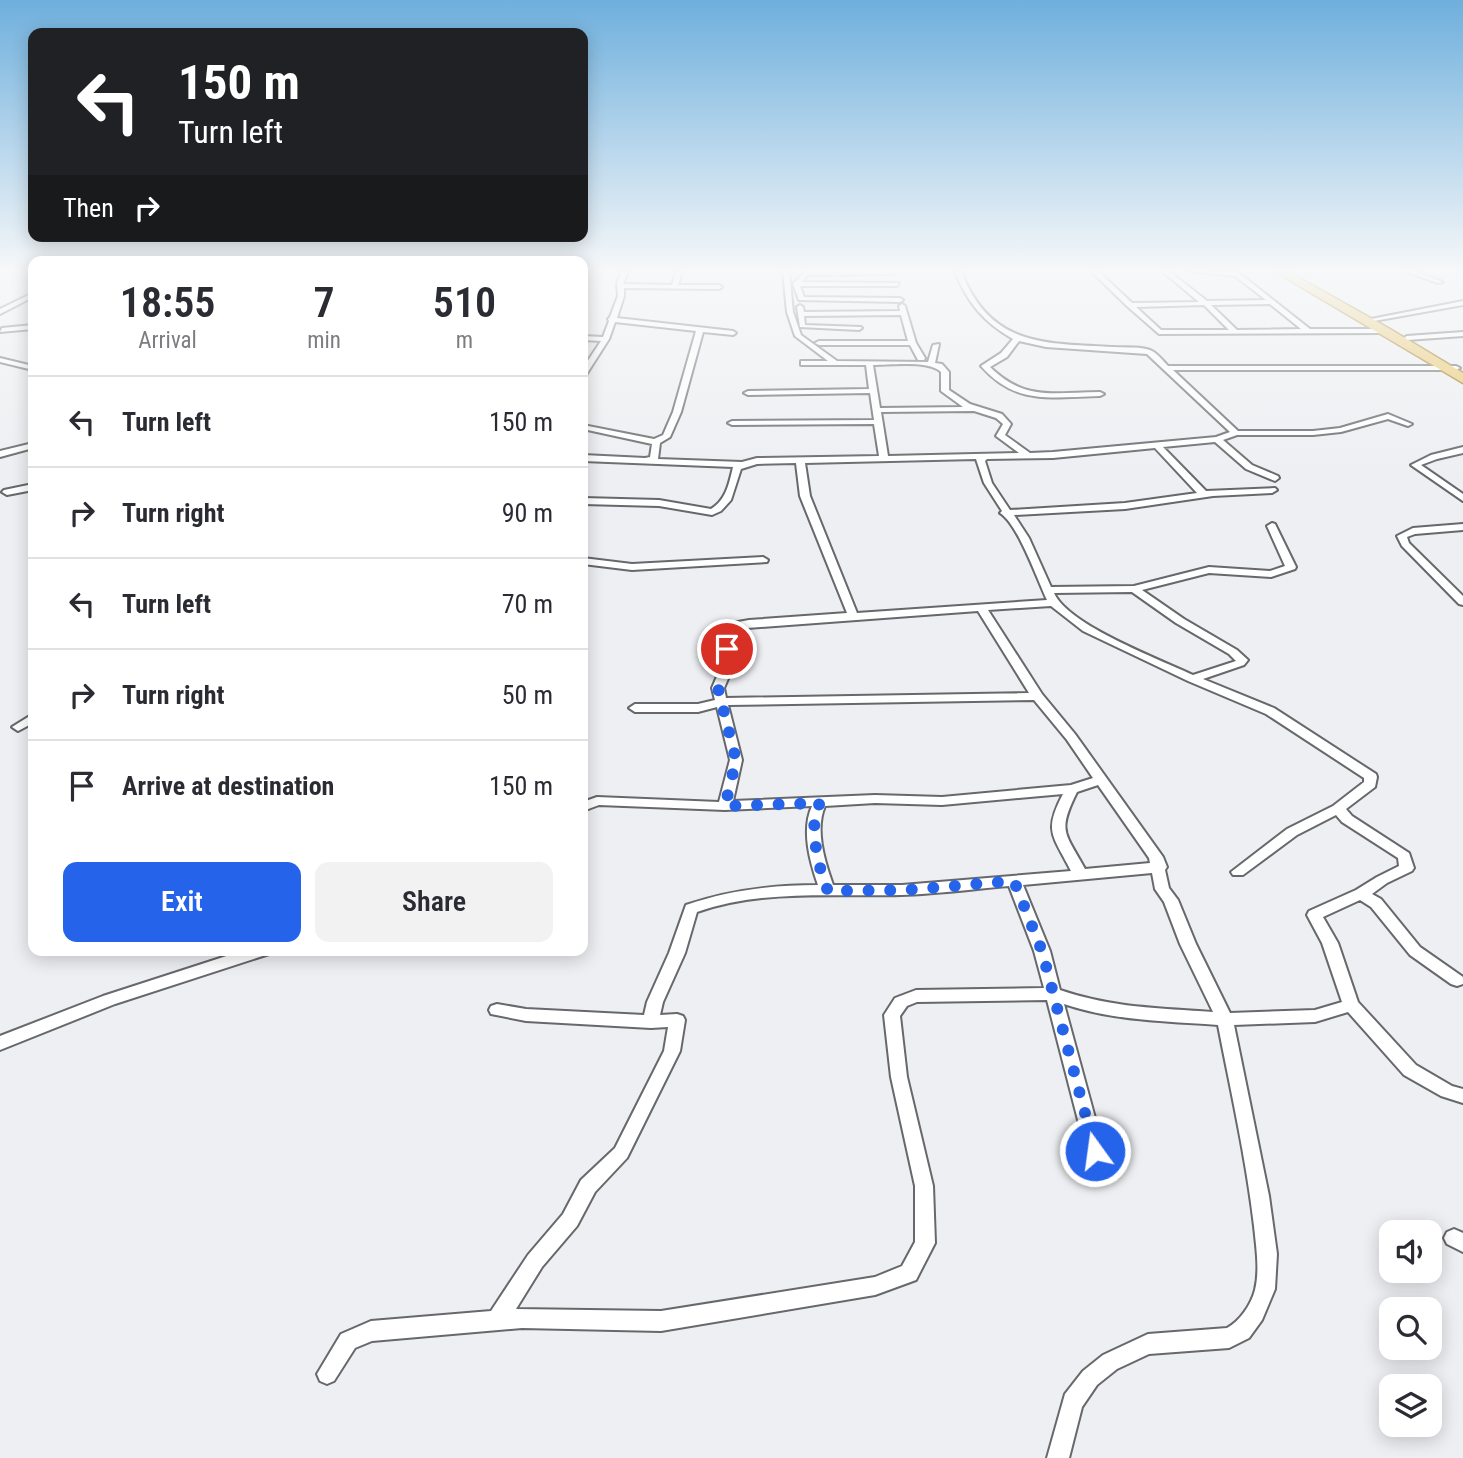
<!DOCTYPE html>
<html lang="en">
<head>
<meta charset="utf-8">
<style>
  :root { --surface:#fff; --page:#f2f2f3; --text:#2b2b33; --muted:#7c7c81; --line:#e1e1e2; --accent:#2563eb }
  body { margin:0; font-family:"Roboto Condensed",sans-serif; background:var(--page); color:var(--text); height:100vh; display:flex; flex-direction:column; font-size:26px; white-space:nowrap }
  * { box-sizing:border-box; margin:0 }
  p { font-size:23px; color:var(--muted) }
  .icon { flex:none; width:38px; height:38px; fill:none; stroke:currentColor; stroke-width:2; stroke-linecap:round; stroke-linejoin:round }
  .map { position:relative; flex:1; overflow:hidden }
  .drawer { position:absolute; left:28px; top:256px; width:560px; height:700px; display:flex; flex-direction:column; background:var(--surface); border-radius:14px; box-shadow:0 4px 18px #0003 }
  .drawer>* { flex:none }
  .top-card { position:absolute; left:28px; top:28px; width:560px; height:214px; border-radius:14px; box-shadow:0 4px 18px #0003; background:#202124; color:#fff; overflow:hidden }
  .buttons { position:absolute; left:1379px; top:1220px; display:grid; gap:14px }
  .buttons a { display:grid; place-items:center; width:63px; height:63px; border-radius:14px; background:var(--surface); box-shadow:0 4px 18px #0003; font-size:35px }
  .pin { position:absolute; display:grid; place-items:center; width:60px; height:60px; color:#fff; margin:-30px; border:4px solid #fff; border-radius:50%; box-shadow:0 2px 7px #0007 }
  .me { position:absolute; width:77px; margin:-38px; rotate:346deg; stroke-linejoin:round; filter:drop-shadow(0 0 5px #0008) }
  .turn { display:flex; align-items:center; gap:24px; height:147px; padding:0 35px; font-size:32px }
  .turn .icon { width:91px; height:91px; stroke-width:2.5 }
  .turn b { display:block; font-size:49px; line-height:60px }
  .then { display:flex; align-items:center; height:66px; padding:0 35px; background:#0003; gap:14px; font-size:26px }
  .eta { display:flex; justify-content:space-evenly; align-items:center; height:119px; text-align:center }
  .eta b { font-size:42px; font-weight:600; line-height:49px }
  .cta { display:flex; gap:14px; margin-top:auto; padding:14px 35px }
  .cta a { flex:1; height:80px; border-radius:14px; background:var(--accent); color:#fff; font-size:28px; font-weight:600; line-height:80px; text-align:center }
  .cta a+a { background:var(--page); color:var(--text) }
  ul { padding:0; list-style:none }
  li { display:flex; align-items:center; gap:21px; height:91px; padding:0 35px; border-top:2px solid var(--line) }
  li div { flex:1 }
  li b { display:block; font-size:26px }
  li em { font-style:normal }
  .map>svg:first-child { display:block }
  .lines { fill:none; stroke-linecap:round; stroke-linejoin:round }
  .minor-casing { stroke:#66686b; stroke-width:4 }
  .primary-casing { stroke:#99730c; stroke-width:3 }
  .minor { fill:#fff; fill-rule:evenodd }
  .primary { fill:#e9c566; fill-rule:evenodd }
  .route { stroke:#2563eb; stroke-width:12; stroke-dasharray:0 21.6 }
</style>
</head>
<body>
<div class="map">
<svg width="1463" height="1458" viewBox="0 0 1463 1458">
  <rect width="100%" height="100%" fill="#edeff2"/>
  <g class="lines">
    <!-- minor casing -->
    <g class="minor-casing">
      <g id="minor">
        <path d="M622,271H628L623,284L672,285L676,273L679,271L682,273L678,285H719L722,287L719,289L624,288V296L617,318L733,331L736,333L733,335L703,332L681,412L670,437L660,443L658,459L742,462L757,458L879,456L874,424L732,425L728,423L732,421L874,420L870,393L748,395L744,393L748,391L869,389L866,365H801V361H828L795,336L787,312L783,271H789L793,312L801,335L837,361L928,362L933,345L939,344L935,363L942,364L949,372V390L970,404L1002,414L1011,424L1005,435L1030,453L1053,452L1216,437L1230,432L1147,354L1046,347L1019,341L1007,357L990,367C1026,402 1054,392 1100,392L1104,394L1100,396C1052,397 1016,406 981,366L1001,353L1013,339C984,322 967,303 955,271H961C990,347 1044,343 1114,347C1125,348 1143,346 1152,351C1158,354 1163,361 1168,366H1456L1460,368L1456,370H1173L1238,431H1313L1340,428L1388,414L1412,424L1408,426L1388,419L1341,432L1313,435H1237L1223,440L1252,465L1278,476L1279,478L1275,481L1246,469L1215,442L1163,447L1206,491L1275,488L1277,490L1272,493L1213,496L1125,509L1014,515L1029,538L1051,587L1134,586L1209,567L1270,571L1285,566L1267,526L1272,523L1275,524L1296,567L1295,569L1271,577L1209,573L1142,590L1184,619L1237,650L1248,660L1244,665L1203,679L1274,708L1376,774L1377,777L1375,787L1346,809L1352,816L1409,853L1414,868L1412,871L1387,883L1372,894L1381,899L1420,947L1463,977V984L1457,986L1451,984L1410,955L1371,907L1360,900L1323,917L1338,943L1358,1002L1416,1065L1452,1086L1463,1089V1103L1441,1096L1404,1075L1348,1012L1315,1022L1234,1025L1269,1196L1277,1254L1275,1289L1262,1320L1249,1338L1229,1348L1149,1354L1117,1369L1097,1385L1082,1407L1069,1458H1047L1065,1394L1083,1371L1103,1355L1148,1334L1227,1328C1240,1321 1251,1305 1255,1290C1260,1270 1256,1246 1254,1226C1246,1158 1231,1092 1218,1025C1166,1021 1114,1021 1064,1004L1104,1151L1101,1156L1095,1159L1089,1156L1086,1151L1047,1000L917,1002L907,1006L900,1016L907,1077L933,1186L935,1243L916,1280L875,1295L661,1331L522,1328L372,1341L355,1348L334,1381L327,1384L320,1381L317,1374L341,1334L371,1321L491,1311L528,1255L563,1214L581,1180L615,1148L664,1051L668,1027L651,1028L526,1021L491,1014L489,1010L491,1006L497,1004L526,1009L644,1015L647,1002L669,953L686,905C730,890 772,885 818,885C810,862 801,830 812,806L725,810L599,805L583,811V802L597,797L719,802L730,760L717,707L698,712H635L629,708L635,704H698L715,700L712,688L721,667V631L727,624L749,620L847,613L800,496L796,463L757,464L741,469L731,500L721,511L712,515L659,506L583,504V498L659,500L711,509C726,500 729,484 733,467L583,461V455L645,458L650,457L652,444L583,429V425L654,439L663,435L673,412L696,331L615,322L609,339L586,375H583V368L601,341L583,340V336L603,337L609,321L608,319L610,317L618,296L617,283ZM873,365C890,365 929,360 941,372V391L963,407L880,408ZM974,411L996,418L1003,424L996,436L1019,453L888,456L881,412ZM1155,448L1197,493L1125,503L1010,510L992,483L985,461L987,459L1053,458ZM976,459L984,483L1002,511L1000,513C1018,524 1037,579 1047,600L857,613L810,496L805,463ZM1132,592L1176,623L1229,654L1236,661L1193,675C1159,659 1068,625 1054,593ZM1051,606L1083,631L1188,681L1266,714L1364,778V782L1333,806L1287,829L1231,872L1233,875H1243L1297,835L1336,815L1342,822L1398,858L1399,866L1377,877L1356,890L1309,911L1307,915L1322,943L1342,1002L1315,1010L1230,1013L1196,944L1178,900L1169,888L1165,870L1167,867L1163,857L1075,734L1042,694L988,610ZM978,611L1029,693L726,698L724,688L733,667L731,632L734,629ZM1034,700L1067,740L1093,778L1071,785L942,797L875,795L733,801L742,760L728,705ZM1098,785L1149,858L1150,863L1085,869C1065,832 1057,832 1077,792ZM1063,794C1043,832 1053,835 1071,871L902,885H833L832,882C824,859 815,829 825,806L875,803L942,805ZM1152,873L1155,889L1164,902L1180,944L1213,1012C1159,1008 1113,1008 1060,990L1050,951L1023,885ZM1009,886L1034,951L1044,988L916,990L895,998L884,1015L891,1077L915,1186V1242L902,1266L875,1277L661,1311L516,1309L542,1267L577,1226L595,1192L627,1158L680,1051L685,1020L683,1016L677,1014L660,1015L663,1002L685,953L697,912C764,889 832,897 901,895C937,894 973,889 1009,886Z"/>
        <path d="M806,271H896L894,274L808,275L801,282L899,283L897,286H800L804,297L900,298L903,300L900,302L799,300L793,284Z"/>
        <path d="M1091,271H1098L1132,303L1199,302L1162,271H1169L1207,301L1266,300L1235,276L1189,271L1239,273L1310,329H1386L1389,331L1386,333L1159,334L1127,306ZM1270,304L1301,329L1237,330L1211,305ZM1204,305L1229,330H1161L1136,307Z"/>
        <path d="M1404,271H1414L1443,282L1438,283Z"/>
        <path d="M33,293V297L0,314V309Z"/>
        <path d="M1463,301V305L1374,321L1371,319Z"/>
        <path d="M902,304L905,306L916,343L925,358L924,360H918L910,345H819L815,343L819,341H908L901,315L804,316L805,325L861,327L862,328L859,330L800,327L797,307L800,305L803,307L804,312L900,311L899,306Z"/>
        <path d="M33,325V329L0,332L2,328Z"/>
        <path d="M1463,332V336L1407,340L1404,338L1407,336Z"/>
        <path d="M0,358L33,366V370L0,362Z"/>
        <path d="M33,443V448L0,457V451Z"/>
        <path d="M1463,447V453L1437,459L1421,465L1463,494V501L1411,465L1431,455Z"/>
        <path d="M33,484V490L7,495L2,492L4,490Z"/>
        <path d="M1463,524V530L1415,534L1407,537L1409,543L1463,596V605L1459,604L1402,546L1397,536L1413,528Z"/>
        <path d="M763,557L768,560L767,562L632,570L583,564V558L632,564Z"/>
        <path d="M33,714V723L18,731L12,727Z"/>
        <path d="M245,950H271L269,954L115,1004L0,1050V1036L103,996Z"/>
        <path d="M1454,1229L1463,1233V1252L1447,1244L1444,1238L1447,1232Z"/>
      </g>
    </g>
    <!-- primary casing -->
    <g class="primary-casing">
      <path id="primary" d="M1274,271H1287L1390,329L1463,373V383Z"/>
    </g>
    <!-- minor -->
    <use href="#minor" class="minor"/>
    <!-- primary -->
    <use href="#primary" class="primary"/>
  </g>
  <!-- sky -->
  <linearGradient id="sky" x2="0" y2="1"><stop stop-color="#6eafdd"/><stop offset="0.57" stop-color="#f7f8f9"/><stop offset="1" stop-color="#f7f8f9" stop-opacity="0"/></linearGradient>
  <rect width="1463" height="475" fill="url(#sky)"/>
  <g class="lines">
    <!-- route -->
    <path class="route" d="M727,649V667L718,688L736,760L725,806L820,803C807,821 819,871 828,891L905,890L1014,881L1042,951L1095,1151"/>
  </g>
</svg>
<div class="buttons">
<a><svg class="icon" aria-label="sound" viewBox="0 0 24 24"><path d="M4 9h4l5-4v14l-5-4H4zM17 9q2 3 0 6"/></svg></a>
<a><svg class="icon" aria-label="search" viewBox="0 0 24 24"><circle cx="10" cy="10" r="6"/><path d="M15 15l6 6"/></svg></a>
<a><svg class="icon" aria-label="layers" viewBox="0 0 24 24"><path d="M12 4l9 5-9 5-9-5zM3 14l9 5 9-5"/></svg></a>
</div>
<div class="pin" style="left:727px;top:649px;background:#d93025"><svg class="icon" aria-label="arrive" viewBox="0 0 24 24"><path d="M6 21V4h12l-3 4 3 4H6"/></svg></div>
<svg class="me" style="left:1095px;top:1151px" viewBox="-20 -20 40 40"><circle r="17" fill="#2563eb" stroke="#fff" stroke-width="3"/><path d="M0-11L8 9 0 5-8 9z" fill="#fff"/></svg>
<div class="top-card">
<div class="turn"><svg class="icon" aria-label="left" viewBox="0 0 24 24"><path d="M17 20v-9H6M10 6l-5 5 5 5"/></svg><div><b>150 m</b>Turn left</div></div>
<div class="then">Then<svg class="icon" aria-label="right" viewBox="0 0 24 24"><path d="M7 20v-9h11M14 6l5 5-5 5"/></svg></div>
</div>
<section class="drawer">
<div class="eta">
<div><b>18:55</b><p>Arrival</p></div>
<div><b>7</b><p>min</p></div>
<div><b>510</b><p>m</p></div>
</div>
<ul>
<li><svg class="icon" aria-label="left" viewBox="0 0 24 24"><path d="M17 20v-9H6M10 6l-5 5 5 5"/></svg><div><b>Turn left</b></div><em>150 m</em></li>
<li><svg class="icon" aria-label="right" viewBox="0 0 24 24"><path d="M7 20v-9h11M14 6l5 5-5 5"/></svg><div><b>Turn right</b></div><em>90 m</em></li>
<li><svg class="icon" aria-label="left" viewBox="0 0 24 24"><path d="M17 20v-9H6M10 6l-5 5 5 5"/></svg><div><b>Turn left</b></div><em>70 m</em></li>
<li><svg class="icon" aria-label="right" viewBox="0 0 24 24"><path d="M7 20v-9h11M14 6l5 5-5 5"/></svg><div><b>Turn right</b></div><em>50 m</em></li>
<li><svg class="icon" aria-label="arrive" viewBox="0 0 24 24"><path d="M6 21V4h12l-3 4 3 4H6"/></svg><div><b>Arrive at destination</b></div><em>150 m</em></li>
</ul>
<div class="cta"><a>Exit</a><a>Share</a></div>
</section>
</div>
</body>
</html>
